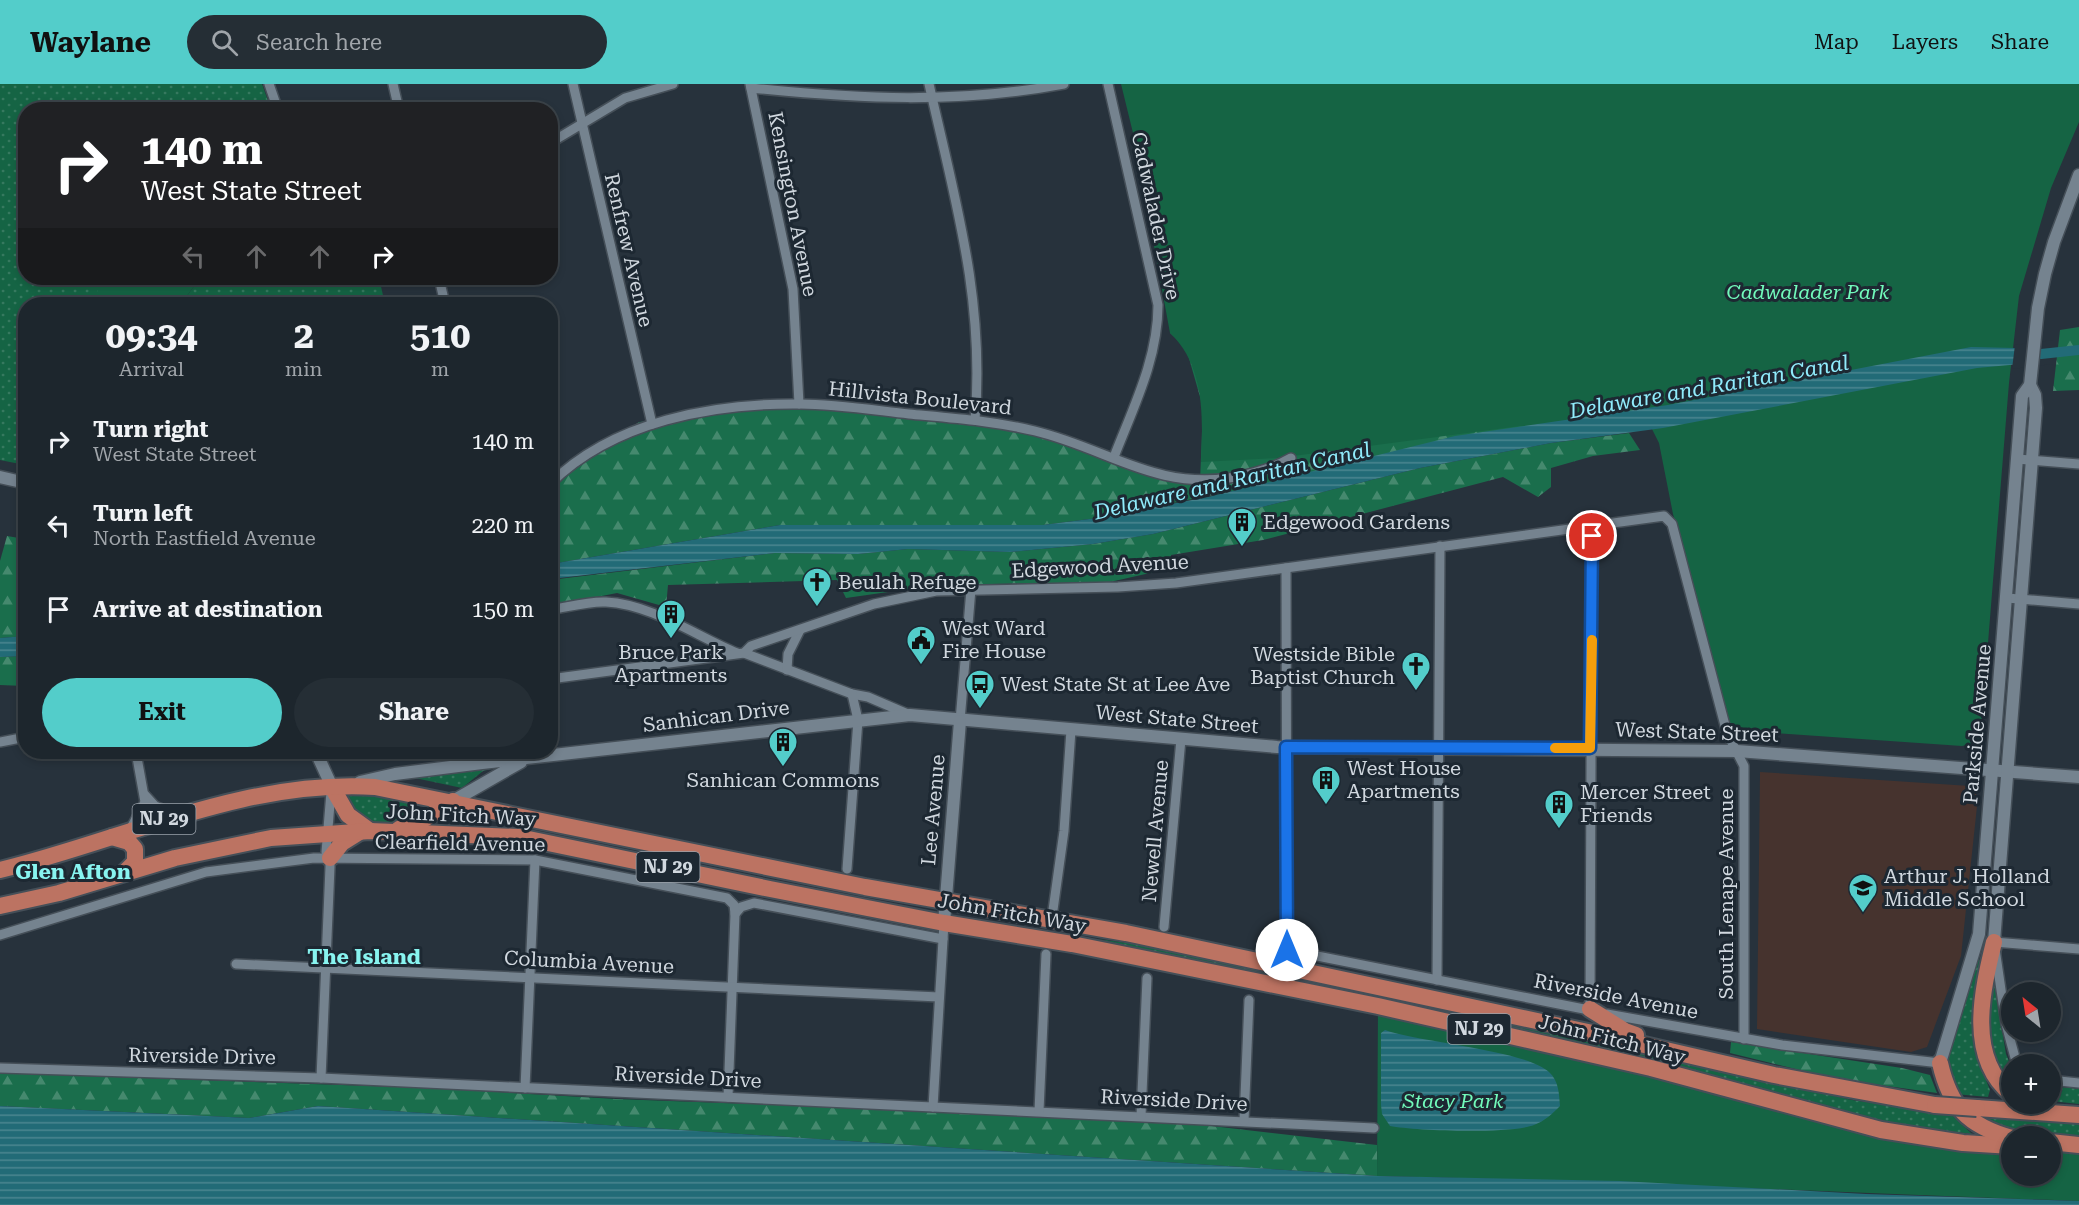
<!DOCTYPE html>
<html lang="en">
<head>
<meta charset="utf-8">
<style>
  :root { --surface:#1d262d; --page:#252e35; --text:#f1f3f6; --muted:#a0a5aa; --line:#3b4349; --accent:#53cdca }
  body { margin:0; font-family:"Roboto Serif",serif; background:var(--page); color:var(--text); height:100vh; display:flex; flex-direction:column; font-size:22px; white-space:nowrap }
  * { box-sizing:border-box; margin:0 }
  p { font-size:20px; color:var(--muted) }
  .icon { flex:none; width:33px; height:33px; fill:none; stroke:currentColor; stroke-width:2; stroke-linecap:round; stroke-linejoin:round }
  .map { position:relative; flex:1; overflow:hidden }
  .side { position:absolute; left:18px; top:213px; width:540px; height:462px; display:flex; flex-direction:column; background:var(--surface); border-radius:24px; box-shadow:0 3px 9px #0003,0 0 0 2px var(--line) }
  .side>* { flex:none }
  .top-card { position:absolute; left:18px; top:18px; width:540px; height:183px; border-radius:24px; box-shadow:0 3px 9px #0003,0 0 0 2px var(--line); background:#202124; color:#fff; overflow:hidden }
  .needle { width:39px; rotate:330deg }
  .fabs { position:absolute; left:2001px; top:898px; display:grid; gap:12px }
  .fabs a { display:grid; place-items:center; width:60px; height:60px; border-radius:50%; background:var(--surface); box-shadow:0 3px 9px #0003,0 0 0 2px var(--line); font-size:30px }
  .pin { position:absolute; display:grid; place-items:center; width:51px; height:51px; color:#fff; margin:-26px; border:3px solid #fff; border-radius:50%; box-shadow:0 2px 6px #0007 }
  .me { position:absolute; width:66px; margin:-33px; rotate:0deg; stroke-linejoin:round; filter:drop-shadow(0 0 4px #0008) }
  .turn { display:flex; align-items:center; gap:21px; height:126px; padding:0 24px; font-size:27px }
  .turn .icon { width:78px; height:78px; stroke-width:2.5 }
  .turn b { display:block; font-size:42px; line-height:51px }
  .lanes { display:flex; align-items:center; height:57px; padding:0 24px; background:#0003; justify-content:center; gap:30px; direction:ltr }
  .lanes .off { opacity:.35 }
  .eta { display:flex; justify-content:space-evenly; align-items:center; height:102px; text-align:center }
  .eta b { font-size:36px; font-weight:700; line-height:42px }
  .button { display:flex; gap:12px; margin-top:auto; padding:12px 24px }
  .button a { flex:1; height:69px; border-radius:36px; background:var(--accent); color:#111; font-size:24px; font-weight:700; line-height:69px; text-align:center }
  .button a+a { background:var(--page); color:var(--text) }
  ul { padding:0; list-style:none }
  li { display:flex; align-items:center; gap:18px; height:84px; padding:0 24px }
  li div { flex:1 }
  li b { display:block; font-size:22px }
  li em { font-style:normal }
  header { display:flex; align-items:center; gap:36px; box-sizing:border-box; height:84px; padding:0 30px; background:var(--accent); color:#111 }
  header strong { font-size:28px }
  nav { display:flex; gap:33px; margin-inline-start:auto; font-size:21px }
  .search { width:420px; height:54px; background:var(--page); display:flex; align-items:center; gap:15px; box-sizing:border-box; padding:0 21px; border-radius:33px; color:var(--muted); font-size:22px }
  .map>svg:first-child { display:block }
  .education { fill:#46332e }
  .grass { fill:url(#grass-dots) }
  .forest { fill:url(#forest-firs) }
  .park { fill:#156444 }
  .water { fill:url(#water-rules) }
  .pier { fill:#27323c }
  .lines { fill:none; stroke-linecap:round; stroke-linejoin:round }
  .canal { stroke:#226b77; stroke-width:10 }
  .street-casing { stroke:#454f58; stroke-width:12 }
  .secondary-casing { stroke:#454f58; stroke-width:15 }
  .highway-casing { stroke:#454f58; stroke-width:20 }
  .street { stroke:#75838f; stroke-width:9 }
  .secondary { stroke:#75838f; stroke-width:12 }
  .highway { stroke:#bc7362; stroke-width:16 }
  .highway-bridge-casing { stroke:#454f58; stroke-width:20; stroke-linecap:butt }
  .highway-bridge { stroke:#bc7362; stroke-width:16 }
  .route-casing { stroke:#114b97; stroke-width:15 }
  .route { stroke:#1a73e8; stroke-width:10 }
  .slow { stroke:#f59e0b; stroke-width:10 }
  .labels { text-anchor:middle; stroke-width:6; stroke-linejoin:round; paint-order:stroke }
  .shield { fill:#1d2832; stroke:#9ba3ab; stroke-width:1.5 }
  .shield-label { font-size:18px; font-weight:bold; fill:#d1d8df }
  .street-label { font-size:20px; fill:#d1d8df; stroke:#1d2832 }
  .park-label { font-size:20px; font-style:italic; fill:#71fabb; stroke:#1d2832 }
  .poi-label { font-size:20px; fill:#d1d8df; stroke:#1d2832; text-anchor:start }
  .water-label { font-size:21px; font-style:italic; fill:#90ecfc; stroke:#1d2832 }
  .neighbourhood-label { font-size:21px; font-weight:bold; fill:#88f4f0; stroke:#1d2832 }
</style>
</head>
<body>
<header>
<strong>Waylane</strong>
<div class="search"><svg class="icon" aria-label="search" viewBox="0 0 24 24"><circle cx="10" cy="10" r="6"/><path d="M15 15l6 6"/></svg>Search here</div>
<nav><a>Map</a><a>Layers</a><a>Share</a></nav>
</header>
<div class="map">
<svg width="2079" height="1121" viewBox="0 0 2079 1121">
  <defs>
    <pattern id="grass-dots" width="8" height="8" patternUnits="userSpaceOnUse" patternTransform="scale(1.5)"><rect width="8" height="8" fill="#156444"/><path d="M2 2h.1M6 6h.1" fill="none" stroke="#36795f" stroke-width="1.8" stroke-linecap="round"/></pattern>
    <pattern id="forest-firs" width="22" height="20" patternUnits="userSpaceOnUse" patternTransform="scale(1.5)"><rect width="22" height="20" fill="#1a6e4c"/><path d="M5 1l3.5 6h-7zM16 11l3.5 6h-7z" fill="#45896e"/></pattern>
    <pattern id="water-rules" width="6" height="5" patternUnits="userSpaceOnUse" patternTransform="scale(1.5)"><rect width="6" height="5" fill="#226b77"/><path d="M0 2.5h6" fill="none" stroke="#4b8690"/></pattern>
  </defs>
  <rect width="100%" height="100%" fill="#27323c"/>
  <!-- education -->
  <path class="education" d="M1760,688L1970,702L1978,713L1961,872L1927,963L1911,968L1757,945Z"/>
  <!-- grass -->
  <g class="grass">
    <path d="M0,0H262L271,25L26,26V194H98V220H26L25,381L0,376Z"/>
    <path d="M200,194H379L385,220H181Z"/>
    <path d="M498,683L483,687L462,704L415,694Z"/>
    <path d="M366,708L405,714L410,724L409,730C403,735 399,737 391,738C362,743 356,731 342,709Z"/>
    <path d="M1097,855L1159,863L1646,968L1852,1016L1951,1030L1972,1050L1899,1041L1842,1028L1657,977L1521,946Z"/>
    <path d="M1979,875L1982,879L1974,943L1975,969L1990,1006L1988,1013L1955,1010L1947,978L1953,946Z"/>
    <path d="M1992,885L2006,970L2011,982V1001L1991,975L1985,941Z"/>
    <path d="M2051,1002L2079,1005V1020L2051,1017Z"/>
    <path d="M1975,1033L2079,1040V1052L2008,1049Z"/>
  </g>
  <!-- forest -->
  <g class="forest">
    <path d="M2079,243V306L2053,307L2060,246Z"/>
    <path d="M1170,249L1668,321L1097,434L1043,441H780L551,480V398L639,338L790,317L996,338L1200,398L1203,323L1186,264Z"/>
    <path d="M1629,349L1640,366L1593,372L1551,384V403L1538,413L1503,393L1263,456L1171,471L1172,484L1110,498L937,501L846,514L837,496L668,501L666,523L617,509L551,522L550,496L775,469L858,470L908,465L1010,468L1093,460L1153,450L1420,384L1551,359Z"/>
    <path d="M7,452L25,455V495L20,525H25V552L0,554V477Z"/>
    <path d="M25,572V602L0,601V573Z"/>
    <path d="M1731,958L1902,984L1930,991L1937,1009L1837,995L1730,969Z"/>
    <path d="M0,989L429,1004L616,1015L884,1025L1203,1041L1377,1061V1092L318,1022L249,1034L0,1022Z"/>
  </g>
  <!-- park -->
  <g class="park">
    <path d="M1121,0H2079V38L2051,104L2019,212L2009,299L1980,658L1962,662L1731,646L1673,430L1659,359L1652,345L1520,342L1278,374L1201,378C1203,333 1205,282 1170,249L1134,53Z"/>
    <path d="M98,194H200L181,220H98Z"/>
    <path d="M1378,922L1830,1034L2011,1057L2012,1092H2050L2051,1059L2079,1060V1117C1845,1109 1611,1097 1377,1092Z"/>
  </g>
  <!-- water -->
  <g class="water">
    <path d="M2053,259V277L1977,284L1663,344L1551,359L1420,384L1153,450L1093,460L1010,468L908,465L858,470L775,469L551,495V480L780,441H1043L1097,434L1208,413L1455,352L1668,321L1971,263L2015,264Z"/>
    <path d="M25,552V572L0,573V554Z"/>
    <path d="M1385,946C1422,959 1525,966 1549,988C1559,997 1559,1010 1560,1022C1552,1030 1545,1037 1534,1041C1510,1050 1416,1047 1390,1042L1382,1030L1381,1021V949Z"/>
    <path d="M0,1022L249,1034L318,1022L1377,1092L1620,1097L1866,1110L2079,1117V1121H0Z"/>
  </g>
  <!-- pier -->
  <path class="pier" d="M2053,256V280L2012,285L2015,261Z"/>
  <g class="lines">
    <!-- canal -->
    <path class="canal" d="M2041,270L2079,266"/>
    <!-- street casing -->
    <g class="street-casing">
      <g id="street">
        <path d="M269,0L278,26"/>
        <path d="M393,0L399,26"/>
        <path d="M573,0L652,340"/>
        <path d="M750,0L793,205L799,320"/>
        <path d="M929,0C955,116 985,216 975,336"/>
        <path d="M1108,0L1158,221C1158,275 1133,324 1114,373"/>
        <path d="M751,4C859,15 957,20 1064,0"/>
        <path d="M550,59L625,14L673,0"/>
        <path d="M439,194L445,220"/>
        <path d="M2017,375L2079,380"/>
        <path d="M550,400C613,337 714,319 800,320C836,320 873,326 909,330C951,334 994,337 1035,347C1109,365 1156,407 1236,393C1255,389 1274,384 1291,374"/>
        <path d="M1286,484L1287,866L1594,927"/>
        <path d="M2007,514L2079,520"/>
        <path d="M550,526C569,523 588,517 606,518C651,520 696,552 737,569"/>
        <path d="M744,569L852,610L868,613L910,631"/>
        <path d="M787,586L788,570L800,546"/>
        <path d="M550,595L744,569L751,562L874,520L936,507L1118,503L1176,499L1664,432L1672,440L1727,649L1744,682V955"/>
        <path d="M960,637L971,505"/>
        <path d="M0,658L26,653"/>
        <path d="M145,711L155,722L176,731"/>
        <path d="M131,744L145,718L136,668"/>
        <path d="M847,785L858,636L852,610"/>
        <path d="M1053,826L1064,747L1071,646"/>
        <path d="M735,830L741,823L754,819L943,855"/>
        <path d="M1164,843L1181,655"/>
        <path d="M0,851L206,788L314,774L535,776L727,814L734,821L735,830L728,1013"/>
        <path d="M236,880L939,913"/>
        <path d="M1437,896L1440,462"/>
        <path d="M1590,925L1592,441"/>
        <path d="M1607,930L1782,961L1940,979"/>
        <path d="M2017,981L2006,940L1994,858L2079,865"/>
        <path d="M0,984L321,994L1374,1044"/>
        <path d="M321,994L330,783V774L326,768L331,708"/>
        <path d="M2050,996L2079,999"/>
        <path d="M525,1004L535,776"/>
        <path d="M933,1023L944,839"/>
        <path d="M1039,1027L1046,870"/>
        <path d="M1141,1032L1147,894"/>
        <path d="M1244,1037L1249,916"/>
      </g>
    </g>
    <!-- secondary casing -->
    <g class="secondary-casing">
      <g id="secondary">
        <path d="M0,393L26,399"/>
        <path d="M316,668L332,703"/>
        <path d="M360,698L395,690L482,679L910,631L1277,663L1737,667L2079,693"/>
        <path d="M453,717L521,678"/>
        <path d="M944,839L960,637"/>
        <path d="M1994,858L2036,324L2035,311L2030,301"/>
        <path d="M1940,979L1979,850L2022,312L2030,301L2038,224L2045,190L2054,158L2079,91"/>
      </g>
    </g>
    <!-- highway casing -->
    <g class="highway-casing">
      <g id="highway">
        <path d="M332,703L348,731L370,747"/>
        <path d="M399,745L426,734L453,717"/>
        <path d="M112,753L129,758L135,765V778L124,789"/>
        <path d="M330,774L342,759L358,749"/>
        <path d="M0,786C124,756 244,695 375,703L865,803L1126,849L1588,948L1774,991L1935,1021"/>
        <path d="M0,822L59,809L175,774L271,754L370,747L519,753L770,805L944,839L1072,860L1378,922L1651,984L1881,1046L1963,1059L2012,1062"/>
        <path d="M1994,858C1982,907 1966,974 2012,1011"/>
        <path d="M1590,925L1625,947L1636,951"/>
        <path d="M1940,979C1950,1023 1968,1042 2012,1054"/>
        <path d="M1977,1024L2079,1031"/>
        <path d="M2050,1058L2079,1061"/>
      </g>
    </g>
    <!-- street -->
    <use href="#street" class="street"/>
    <!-- secondary -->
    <use href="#secondary" class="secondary"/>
    <!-- highway -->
    <use href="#highway" class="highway"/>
    <!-- highway-bridge casing -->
    <g class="highway-bridge-casing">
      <path id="highway-bridge" d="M1935,1021L1977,1024"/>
    </g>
    <!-- highway-bridge -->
    <use href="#highway-bridge" class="highway-bridge"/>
  </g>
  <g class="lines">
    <!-- route casing -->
    <g class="route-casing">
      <path id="route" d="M1287,866L1286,663L1590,664L1592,452"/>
    </g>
    <!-- route -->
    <use href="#route" class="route"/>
    <!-- slow -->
    <path class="slow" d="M1555,664H1590L1592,556"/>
  </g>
  <!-- icons -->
  <defs>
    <g id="building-pin" transform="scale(1.5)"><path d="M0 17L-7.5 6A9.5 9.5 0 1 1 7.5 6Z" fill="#53cdca" stroke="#1d2832"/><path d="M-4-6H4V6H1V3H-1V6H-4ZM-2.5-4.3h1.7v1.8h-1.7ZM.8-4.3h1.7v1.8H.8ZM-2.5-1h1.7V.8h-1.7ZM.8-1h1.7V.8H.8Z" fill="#111"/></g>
    <g id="church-pin" transform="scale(1.5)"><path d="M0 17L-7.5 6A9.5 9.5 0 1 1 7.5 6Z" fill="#53cdca" stroke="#1d2832"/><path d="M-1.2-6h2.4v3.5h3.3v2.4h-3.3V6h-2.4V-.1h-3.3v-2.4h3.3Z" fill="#111"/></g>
    <g id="civic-pin" transform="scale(1.5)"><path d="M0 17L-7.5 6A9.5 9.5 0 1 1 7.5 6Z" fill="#53cdca" stroke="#1d2832"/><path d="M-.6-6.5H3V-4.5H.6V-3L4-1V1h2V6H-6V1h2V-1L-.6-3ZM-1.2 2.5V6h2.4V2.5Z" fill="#111"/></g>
    <g id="bus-pin" transform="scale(1.5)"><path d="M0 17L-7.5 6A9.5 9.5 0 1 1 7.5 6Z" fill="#53cdca" stroke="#1d2832"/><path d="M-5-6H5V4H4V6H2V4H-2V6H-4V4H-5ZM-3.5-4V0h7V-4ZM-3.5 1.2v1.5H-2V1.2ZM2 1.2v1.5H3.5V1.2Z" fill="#111"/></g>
    <g id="school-pin" transform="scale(1.5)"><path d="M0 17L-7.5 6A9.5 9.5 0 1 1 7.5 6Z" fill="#53cdca" stroke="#1d2832"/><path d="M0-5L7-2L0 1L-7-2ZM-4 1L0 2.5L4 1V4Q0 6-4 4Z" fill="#111"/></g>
  </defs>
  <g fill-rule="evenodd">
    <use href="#building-pin" x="1242" y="438"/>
    <use href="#church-pin" x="817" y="498"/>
    <use href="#building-pin" x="671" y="530"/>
    <use href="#civic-pin" x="921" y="556"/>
    <use href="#church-pin" x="1416" y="582"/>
    <use href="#bus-pin" x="980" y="600"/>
    <use href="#building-pin" x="783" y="658"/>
    <use href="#building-pin" x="1326" y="696"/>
    <use href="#building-pin" x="1559" y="720"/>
    <use href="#school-pin" x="1863" y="804"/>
  </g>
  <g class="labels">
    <!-- shield labels -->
    <g class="shield">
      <rect x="132.5" y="720" width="63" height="30" rx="4.5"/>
      <rect x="636.5" y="768" width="63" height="30" rx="4.5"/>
      <rect x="1447.5" y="930" width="63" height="30" rx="4.5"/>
    </g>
    <g class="shield-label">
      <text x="164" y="741">NJ 29</text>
      <text x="668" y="789">NJ 29</text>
      <text x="1479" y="951">NJ 29</text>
    </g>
    <!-- street labels -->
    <g class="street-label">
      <text transform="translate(793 120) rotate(79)" y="7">Kensington Avenue</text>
      <text transform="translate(1156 132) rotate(78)" y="7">Cadwalader Drive</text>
      <text transform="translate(629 166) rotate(77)" y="7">Renfrew Avenue</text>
      <text transform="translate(920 314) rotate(6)" y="7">Hillvista Boulevard</text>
      <text transform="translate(1100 482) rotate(-3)" y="7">Edgewood Avenue</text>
      <text transform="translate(716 632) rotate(-7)" y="7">Sanhican Drive</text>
      <text transform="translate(1177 635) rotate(5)" y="7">West State Street</text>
      <text transform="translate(1977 640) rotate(-85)" y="7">Parkside Avenue</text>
      <text transform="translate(1697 648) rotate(2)" y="7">West State Street</text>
      <text transform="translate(933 726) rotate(-85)" y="7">Lee Avenue</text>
      <text transform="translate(461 731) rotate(3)" y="7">John Fitch Way</text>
      <text transform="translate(1155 747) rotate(-85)" y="7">Newell Avenue</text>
      <text transform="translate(460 759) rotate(1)" y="7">Clearfield Avenue</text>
      <text transform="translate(1726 810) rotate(-90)" y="7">South Lenape Avenue</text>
      <text transform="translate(1012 829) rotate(10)" y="7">John Fitch Way</text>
      <text transform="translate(589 878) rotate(3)" y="7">Columbia Avenue</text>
      <text transform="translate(1616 912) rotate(11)" y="7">Riverside Avenue</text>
      <text transform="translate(1612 955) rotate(14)" y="7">John Fitch Way</text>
      <text transform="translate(202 972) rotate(1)" y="7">Riverside Drive</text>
      <text transform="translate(688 993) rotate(3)" y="7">Riverside Drive</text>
      <text transform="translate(1174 1016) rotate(3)" y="7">Riverside Drive</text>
    </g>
    <!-- park labels -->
    <g class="park-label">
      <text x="1808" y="215">Cadwalader Park</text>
      <text x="1453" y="1024">Stacy Park</text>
    </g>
    <!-- poi labels -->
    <g class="poi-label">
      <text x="1263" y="445">Edgewood Gardens</text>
      <text x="838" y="505">Beulah Refuge</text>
      <text x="942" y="551">West Ward<tspan x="942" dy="23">Fire House</tspan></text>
      <text x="671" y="575" text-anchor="middle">Bruce Park<tspan x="671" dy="23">Apartments</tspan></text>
      <text x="1395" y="577" text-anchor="end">Westside Bible<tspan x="1395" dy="23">Baptist Church</tspan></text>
      <text x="1001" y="607">West State St at Lee Ave</text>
      <text x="1347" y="691">West House<tspan x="1347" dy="23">Apartments</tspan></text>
      <text x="783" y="703" text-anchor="middle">Sanhican Commons</text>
      <text x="1580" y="715">Mercer Street<tspan x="1580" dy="23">Friends</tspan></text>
      <text x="1884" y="799">Arthur J. Holland<tspan x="1884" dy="23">Middle School</tspan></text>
    </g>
    <!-- water labels -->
    <g class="water-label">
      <text transform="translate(1709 303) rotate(-10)" y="7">Delaware and Raritan Canal</text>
      <text transform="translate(1232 397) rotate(-13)" y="7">Delaware and Raritan Canal</text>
    </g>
    <!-- neighbourhood labels -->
    <g class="neighbourhood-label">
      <text x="73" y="795">Glen Afton</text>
      <text x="364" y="880">The Island</text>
    </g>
  </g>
</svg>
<div class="fabs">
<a><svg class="needle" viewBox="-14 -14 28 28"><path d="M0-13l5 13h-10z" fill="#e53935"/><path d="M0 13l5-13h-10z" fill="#a0a5aa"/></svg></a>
<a>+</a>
<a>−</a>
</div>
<div class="pin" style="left:1592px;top:452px;background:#d93025"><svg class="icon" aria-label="arrive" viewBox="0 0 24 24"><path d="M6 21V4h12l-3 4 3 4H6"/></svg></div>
<svg class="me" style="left:1287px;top:866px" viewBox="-20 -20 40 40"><circle r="19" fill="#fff"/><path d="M0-13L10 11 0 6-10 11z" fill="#1a73e8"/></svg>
<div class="top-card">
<div class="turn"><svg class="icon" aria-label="right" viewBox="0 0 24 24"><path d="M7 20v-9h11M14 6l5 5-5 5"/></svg><div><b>140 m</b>West State Street</div></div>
<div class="lanes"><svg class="icon off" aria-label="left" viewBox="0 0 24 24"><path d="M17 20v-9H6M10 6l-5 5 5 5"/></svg><svg class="icon off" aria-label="ahead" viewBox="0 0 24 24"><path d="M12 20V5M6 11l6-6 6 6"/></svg><svg class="icon off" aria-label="ahead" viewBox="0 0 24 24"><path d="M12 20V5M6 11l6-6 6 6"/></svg><svg class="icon" aria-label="right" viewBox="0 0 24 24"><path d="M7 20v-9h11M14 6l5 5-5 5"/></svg></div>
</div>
<section class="side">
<div class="eta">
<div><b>09:34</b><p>Arrival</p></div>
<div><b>2</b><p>min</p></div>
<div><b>510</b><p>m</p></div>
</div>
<ul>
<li><svg class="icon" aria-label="right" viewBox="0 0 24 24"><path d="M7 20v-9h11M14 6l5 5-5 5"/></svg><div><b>Turn right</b><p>West State Street</p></div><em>140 m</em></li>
<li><svg class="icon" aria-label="left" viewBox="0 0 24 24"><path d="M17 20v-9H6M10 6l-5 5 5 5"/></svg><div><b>Turn left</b><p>North Eastfield Avenue</p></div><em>220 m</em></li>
<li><svg class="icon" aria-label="arrive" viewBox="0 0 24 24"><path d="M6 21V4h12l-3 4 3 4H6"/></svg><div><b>Arrive at destination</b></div><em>150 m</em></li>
</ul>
<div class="button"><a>Exit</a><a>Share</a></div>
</section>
</div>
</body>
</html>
